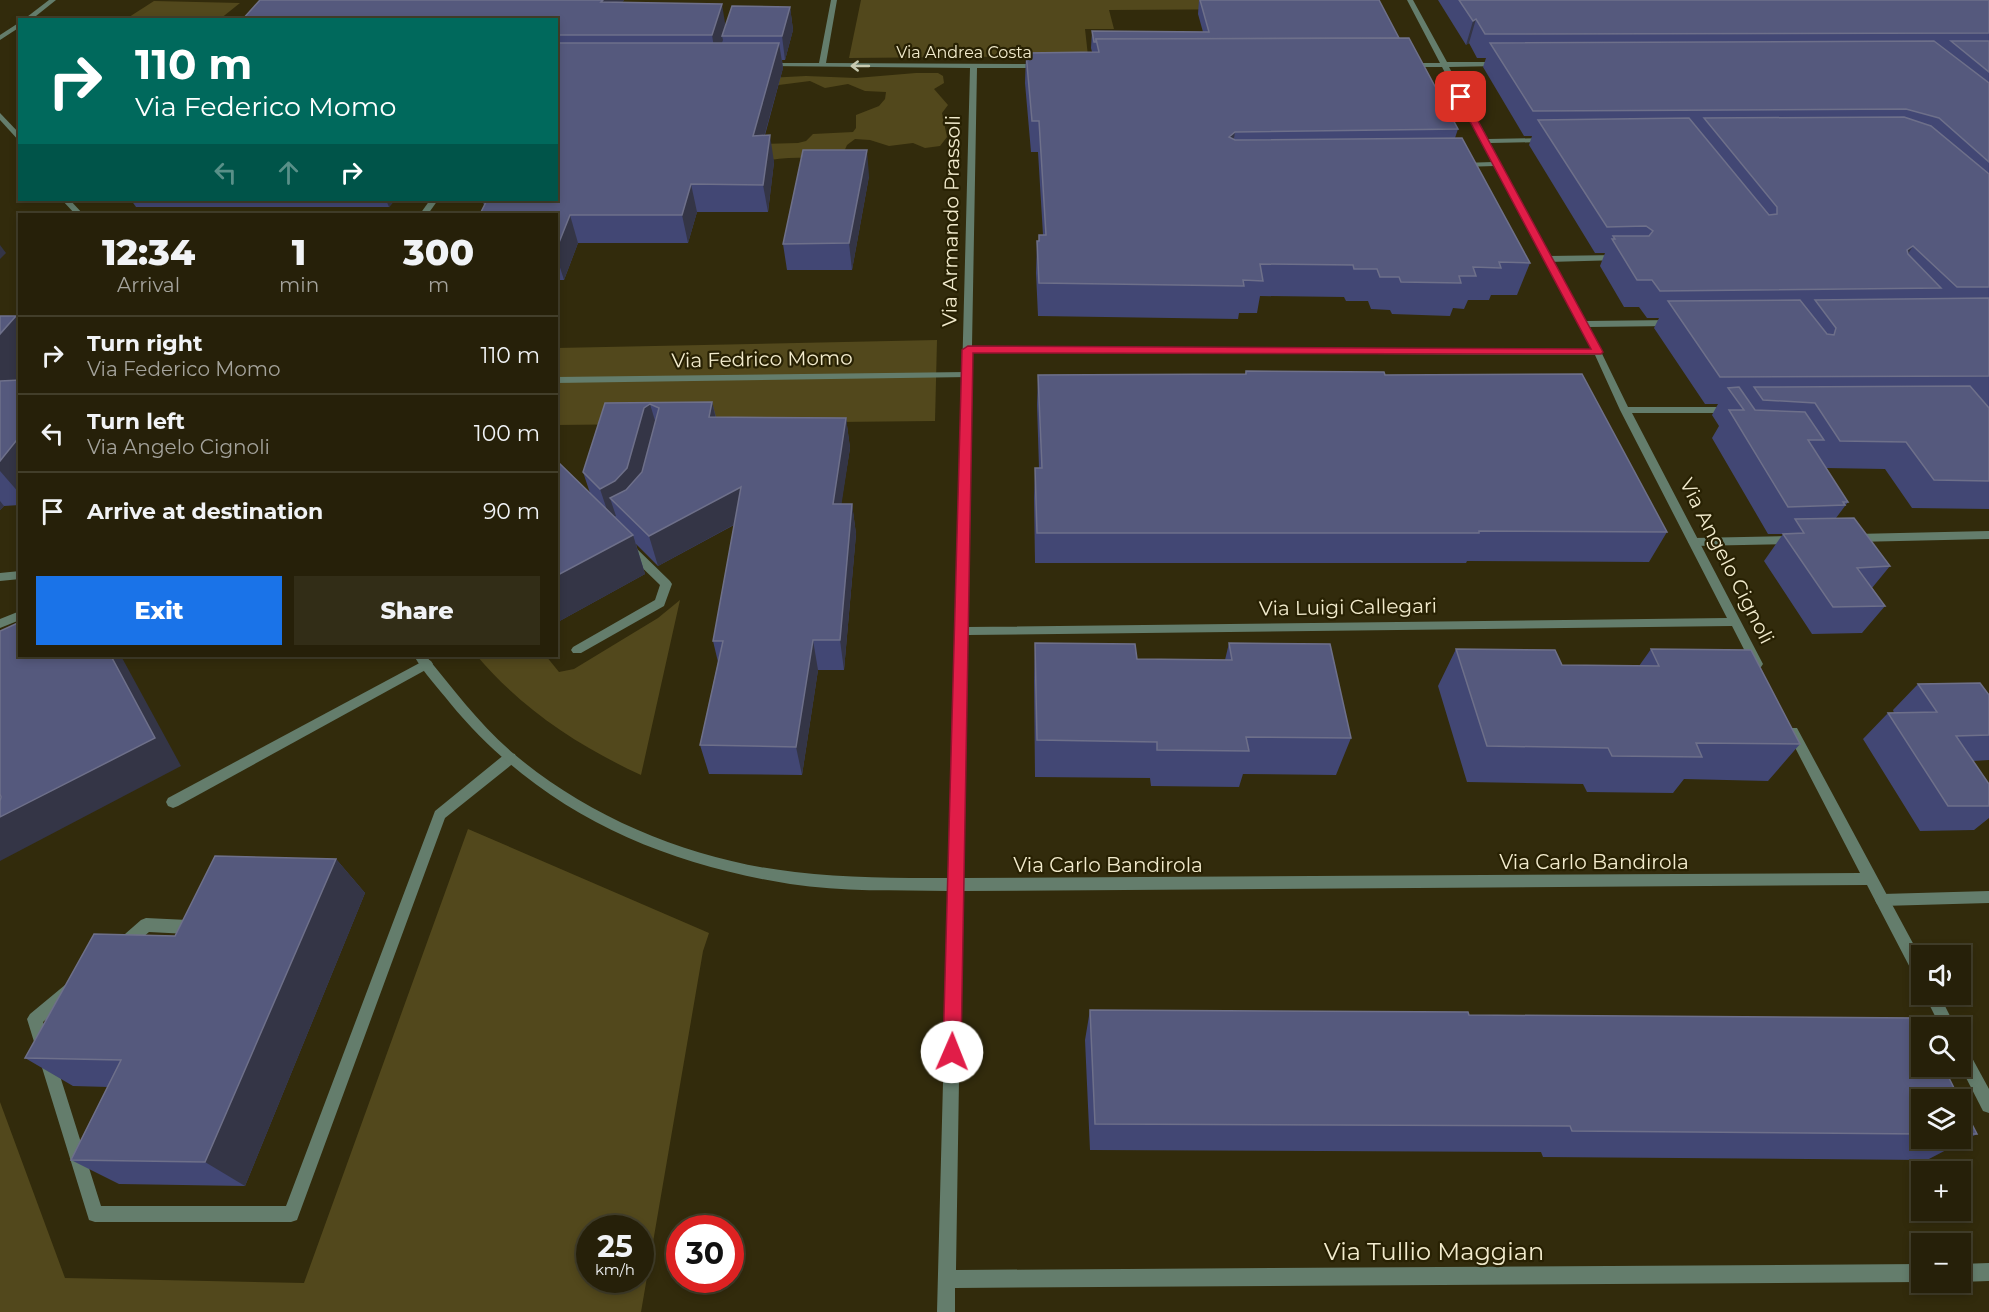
<!DOCTYPE html>
<html lang="en">
<head>
<meta charset="utf-8">
<style>
  :root { --surface:#262009; --page:#322d17; --text:#f1f3f6; --muted:#a4a39c; --line:#423e2a; --accent:#1a73e8 }
  body { margin:0; font-family:Montserrat,sans-serif; background:var(--page); color:var(--text); height:100vh; display:flex; flex-direction:column; font-size:22px; white-space:nowrap }
  * { box-sizing:border-box; margin:0 }
  p { font-size:20px; color:var(--muted) }
  .icon { flex:none; width:33px; height:33px; fill:none; stroke:currentColor; stroke-width:2; stroke-linecap:round; stroke-linejoin:round }
  .map { position:relative; flex:1; overflow:hidden }
  .side { position:absolute; left:18px; top:213px; width:540px; height:444px; display:flex; flex-direction:column; background:var(--surface); border-radius:0px; box-shadow:0 3px 9px #0003,0 0 0 2px var(--line) }
  .side>* { flex:none }
  .top-card { position:absolute; left:18px; top:18px; width:540px; height:183px; border-radius:0px; box-shadow:0 3px 9px #0003,0 0 0 2px var(--line); background:#00695c; color:#fff; overflow:hidden }
  .controls { position:absolute; left:1911px; top:945px; display:grid; gap:12px }
  .controls a { display:grid; place-items:center; width:60px; height:60px; border-radius:0px; background:var(--surface); box-shadow:0 3px 9px #0003,0 0 0 2px var(--line); font-size:30px }
  .speed { position:absolute; left:576px; top:1215px; display:flex; gap:12px; font-size:30px; font-weight:700; text-align:center }
  .speed>* { display:grid; place-content:center; width:78px; height:78px; border-radius:50%; background:var(--surface); box-shadow:0 3px 9px #0003,0 0 0 2px var(--line); line-height:1 }
  .speed small { font-size:15px; font-weight:400 }
  .speed .limit { border:9px solid #d22; background:#fff; color:#111 }
  .pin { position:absolute; display:grid; place-items:center; width:51px; height:51px; color:#fff; margin:-26px; border-radius:12px; box-shadow:0 3px 9px #0006 }
  .me { position:absolute; width:66px; margin:-33px; rotate:1deg; stroke-linejoin:round; filter:drop-shadow(0 0 4px #0008) }
  .turn { display:flex; align-items:center; gap:21px; height:126px; padding:0 18px; font-size:27px }
  .turn .icon { width:78px; height:78px; stroke-width:2.5 }
  .turn b { display:block; font-size:42px; line-height:51px }
  .lanes { display:flex; align-items:center; height:57px; padding:0 18px; background:#0003; justify-content:center; gap:30px; direction:ltr }
  .lanes .off { opacity:.35 }
  .eta { display:flex; justify-content:space-evenly; align-items:center; height:102px; text-align:center }
  .eta b { font-size:36px; font-weight:800; line-height:42px }
  .cta { display:flex; gap:12px; margin-top:auto; padding:12px 18px }
  .cta a { flex:1; height:69px; border-radius:0px; background:var(--accent); color:#fff; font-size:24px; font-weight:800; line-height:69px; text-align:center }
  .cta a+a { background:var(--page); color:var(--text) }
  ul { padding:0; list-style:none }
  li { display:flex; align-items:center; gap:18px; height:78px; padding:0 18px; border-top:2px solid var(--line) }
  li div { flex:1 }
  li b { display:block; font-size:22px }
  li em { font-style:normal }
  .map>svg:first-child { display:block }
  .green { fill:#52481c; fill-rule:evenodd }
  .lines { fill:none; stroke-linecap:round; stroke-linejoin:round }
  .service { fill:#647d6c; fill-rule:evenodd }
  .pedestrian { fill:#647d6c; fill-rule:evenodd }
  .minor { fill:#647d6c; fill-rule:evenodd }
  .wall { fill:#424774 }
  .shaded-wall { fill:#343546 }
  .building { fill:#55597d; stroke:#6e708a; stroke-width:1.5 }
  .oneway { stroke:#c7cab0 }
  .route { fill:#e11d48; stroke:#92132f; stroke-width:1.5 }
  .labels { text-anchor:middle; stroke-width:4.5; stroke-linejoin:round; paint-order:stroke }
  .far-street-label { font-size:16px; fill:#f2ebcd; stroke:#282103 }
  .street-label { font-size:20px; fill:#f2ebcd; stroke:#282103 }
  .near-street-label { font-size:24px; fill:#f2ebcd; stroke:#282103 }
</style>
</head>
<body>
<div class="map">
<svg width="1989" height="1312" viewBox="0 0 1989 1312">
  <rect width="100%" height="100%" fill="#322b0c"/>
  <!-- green -->
  <g class="green">
    <path d="M861,0H1272L1274,9L1109,10L1114,29H1085L1088,56L849,58Z"/>
    <path d="M154,1L240,3L220,19H126Z"/>
    <path d="M916,73H938L943,76L944,83L934,89L948,105L942,113L947,137L940,146L925,148L913,143L889,146L870,140L855,139L847,145L843,154C818,159 795,156 770,160L760,144L798,143L806,141L813,134L853,132L856,128V115L879,106L885,99L886,92L865,91L848,84L825,88L810,81L763,87L767,78L806,76L856,78Z"/>
    <path d="M937,340L935,421L557,425L556,348Z"/>
    <path d="M680,600L641,775C578,746 522,709 477,656H546L559,672L574,669L658,618Z"/>
    <path d="M468,829L709,933L703,951L641,1312H0V1102L65,1278L304,1283ZM590,1228H640V1280H590Z"/>
  </g>
  <g class="lines">
    <!-- service -->
    <g class="service">
      <path d="M1618,255L1622,258L1621,260L1548,262L1544,259L1548,256Z"/>
      <path d="M1989,531V539L1855,542L1850,538L1855,534Z"/>
      <path d="M1793,536L1799,540L1793,544L1694,546L1688,542L1694,538Z"/>
      <path d="M629,544L633,545L670,581L672,584L664,606L581,653H573L571,650L573,647L655,600L660,585L625,551L623,548Z"/>
      <path d="M20,611V620L0,628V619Z"/>
      <path d="M427,659L431,661L433,664L431,667L178,806L173,808L168,806L166,802L168,798Z"/>
      <path d="M510,753L515,754L516,758L515,762L445,818L297,1220L291,1222H95L89,1220L27,1019L30,1014L65,985L70,983L75,985L77,990L75,995L43,1022L101,1206H286L435,811L505,754Z"/>
      <path d="M1989,891V903L1882,906L1877,904L1875,900L1877,896L1882,894Z"/>
      <path d="M146,918L188,920L193,922L195,927L193,932L188,934L149,932L127,951L122,953L117,951L115,946L117,941L141,920Z"/>
    </g>
    <!-- pedestrian -->
    <g class="pedestrian">
      <path d="M967,372L970,373V377L556,383V377Z"/>
      <path d="M20,571V579L0,581V573Z"/>
    </g>
    <!-- minor -->
    <g class="minor">
      <path d="M49,0H56L31,20H23Z"/>
      <path d="M831,0H837L826,63L1041,64L1044,66L1041,68H977L972,346L1592,349L1495,166L1462,167L1458,165L1462,163L1493,162L1442,67H1407L1404,65L1407,63H1440L1407,0H1413L1447,62H1500L1503,64L1500,66L1449,67L1488,139L1547,138L1551,140L1547,142L1490,143L1586,321L1671,320L1676,323L1671,326L1589,327L1628,407H1730L1735,410L1730,413H1632L1763,664L1761,667H1753L1732,626L967,635L963,878L1860,873L1787,732L1789,728H1797L1922,960V983L1917,981L1867,885L962,891L956,1270L1922,1264V1282L955,1288V1312H937L948,891C896,890 842,892 790,884C656,863 537,809 450,703C438,688 424,673 414,656H426C454,690 480,725 514,754C591,819 694,861 795,872C846,878 897,878 949,878L970,68L766,66V64L768,63H819ZM972,352L1595,355L1620,410L1727,618L967,627Z"/>
      <path d="M20,22V27L0,40V35Z"/>
      <path d="M0,113L20,134V142L0,120Z"/>
      <path d="M62,200H70L83,214H75Z"/>
      <path d="M430,200H438L428,214H420Z"/>
      <path d="M1924,994H1939L1956,1028H1941Z"/>
      <path d="M1960,1043L1965,1045L1989,1089V1113L1983,1111L1960,1066Z"/>
      <path d="M1989,1263V1281L1960,1282V1264Z"/>
    </g>
  </g>
  <!-- wall -->
  <g class="wall">
    <path d="M260,0H624L622,2L725,25L790,7L793,30L785,60H782L783,68L765,135L774,162L768,212H697L688,243H578L564,280H556V214L484,205L482,200H556V20Z"/>
    <path d="M1199,0H1379L1399,38L1458,129L1455,138L1530,263L1517,295H1491L1489,300H1468L1464,309L1453,308L1450,316L1392,314L1390,310L1371,309L1368,301H1346L1344,297L1260,296L1257,313H1239L1238,319L1038,316L1036,273L1037,241H1039L1043,235L1038,152H1031L1025,83L1026,53L1092,52L1091,48L1092,31L1203,32L1198,14Z"/>
    <path d="M1438,0H1989V509L1912,508L1885,469L1826,468L1848,502L1836,518L1890,566L1872,588L1885,606L1862,633L1812,634L1764,561L1783,534H1785H1768L1712,438L1719,426L1712,415L1718,404H1705L1654,328L1659,318H1647L1639,307H1624L1600,266L1605,253H1595L1529,145L1532,136H1524L1483,67L1486,58H1477L1469,43L1466,45Z"/>
    <path d="M869,176L852,270H787L783,244Z"/>
    <path d="M131,200H395L389,207H136Z"/>
    <path d="M0,316H16L20,321V505L4,506L0,510Z"/>
    <path d="M1246,371L1385,375L1667,532L1649,562L1467,561L1466,563H1035L1034,498L1035,468H1039L1037,405L1038,375L1245,374Z"/>
    <path d="M712,402L716,417L846,418L850,448L841,504H852L856,534L844,670H818L802,775L709,774L700,745L718,662L713,641L734,525L658,566L636,544L645,574L556,623V460L590,493L583,472L605,403Z"/>
    <path d="M1035,643L1137,659L1225,660L1229,643L1351,738L1336,775L1243,774L1239,787L1151,786L1150,778L1035,777L1034,681Z"/>
    <path d="M1456,649L1562,665L1639,666L1651,649L1800,744L1768,781L1684,779L1673,793L1587,792L1583,784L1467,782L1438,686Z"/>
    <path d="M1918,684L1989,695V760L1973,761L1989,784V818L1974,830L1920,831L1863,739L1888,713H1894L1893,710Z"/>
    <path d="M336,859L365,893L245,1186L119,1184L71,1160L108,1087L73,1086L25,1058L175,936Z"/>
    <path d="M1090,1010L1469,1015L1922,1100V1138H1960V1101L1977,1134L1927,1160L1543,1157L1541,1152L1090,1150L1085,1040Z"/>
  </g>
  <!-- shaded-wall -->
  <g class="shaded-wall">
    <path d="M603,0H624L607,27L601,2Z"/>
    <path d="M722,4L726,29L722,36L723,40L716,60L712,35Z"/>
    <path d="M790,7L793,30L785,60L782,36Z"/>
    <path d="M1476,19L1469,43L1466,45L1473,21Z"/>
    <path d="M779,43L783,68L757,162L753,136Z"/>
    <path d="M1235,132L1230,163L1229,137Z"/>
    <path d="M770,135L774,162L768,212L763,185Z"/>
    <path d="M867,150L869,176L852,270L849,243Z"/>
    <path d="M691,184L697,212L688,243L682,215Z"/>
    <path d="M386,200H395L389,207Z"/>
    <path d="M570,215L578,243L564,280L556,255V250Z"/>
    <path d="M0,245L6,253L0,259Z"/>
    <path d="M1913,246L1896,273L1907,250Z"/>
    <path d="M16,316L20,321V405L0,411V334Z"/>
    <path d="M712,402L719,432L709,417Z"/>
    <path d="M650,404L659,434L637,499L610,498L616,516L610,519L600,489L644,408Z"/>
    <path d="M846,418L850,448L837,534L833,504Z"/>
    <path d="M20,436V494L0,471V461Z"/>
    <path d="M741,487L748,517L658,566L649,536Z"/>
    <path d="M0,501L4,506L0,510Z"/>
    <path d="M852,504L856,534L844,670L840,640Z"/>
    <path d="M633,535L645,574L556,623V576Z"/>
    <path d="M813,640L818,670L802,775L796,747Z"/>
    <path d="M111,656H121L181,766L0,861V787Z"/>
    <path d="M336,859L365,893L245,1186L205,1162Z"/>
  </g>
  <!-- building -->
  <g class="building">
    <path d="M260,0H603L601,2L722,4L712,35H556V20H242Z"/>
    <path d="M1200,0H1379L1399,38L1096,39V42H1094L1092,31L1209,32Z"/>
    <path d="M1459,0H1989V33L1485,34L1476,19L1473,21Z"/>
    <path d="M732,6L790,7L782,36H722Z"/>
    <path d="M1409,38L1458,129L1235,132L1229,137L1235,140L1462,138L1530,263L1499,262L1501,268L1473,267L1476,276H1459L1461,283L1401,282L1399,277H1380L1377,269H1354L1353,265L1260,264L1263,281L1243,280L1244,286L1039,283L1037,241H1039V235H1046L1039,121H1032L1026,53L1099,52L1096,39Z"/>
    <path d="M1934,41L1989,83V162L1939,118L1906,109L1533,111L1490,43Z"/>
    <path d="M1951,41H1989V72Z"/>
    <path d="M556,43H779L753,136L770,135L763,185L691,184L682,215H570L556,250V214H480L487,200H556Z"/>
    <path d="M1904,117L1931,126L1989,174V287H1957L1913,246L1907,250L1908,254L1941,288L1660,291L1652,280H1637L1612,239H1615L1613,236H1649L1653,231L1646,226L1607,227L1538,120L1689,118L1769,215L1777,214V207L1704,118Z"/>
    <path d="M803,150H867L849,243L783,244Z"/>
    <path d="M1989,298V376L1720,377L1668,301L1800,300L1827,334L1834,335L1836,328L1815,300Z"/>
    <path d="M0,316H16L0,334Z"/>
    <path d="M1246,371L1384,372L1385,375L1582,374L1667,532L1479,531V533H1037L1035,468H1042L1038,375L1246,374Z"/>
    <path d="M20,380V436L0,461V381Z"/>
    <path d="M1970,386L1989,408V481L1934,480L1906,442L1840,441L1815,403L1763,400L1754,387Z"/>
    <path d="M1739,387L1755,410L1805,412L1824,440H1808L1848,502H1843L1845,505L1788,507L1729,410H1744L1728,388Z"/>
    <path d="M712,402L709,417L846,418L833,504H852L840,640H813L796,747L700,745L723,641H713L741,487L649,536L610,498L626,490L642,472L659,408L650,404L644,408L627,468L615,481L600,489L583,472L605,403Z"/>
    <path d="M556,460L633,535L556,576Z"/>
    <path d="M1854,518L1890,566L1857,568L1885,606L1833,607L1783,534L1804,533L1795,519Z"/>
    <path d="M20,622V656H111L155,738L0,817V801L1,797L0,794V631Z"/>
    <path d="M1035,643L1135,644L1137,659L1232,660L1229,643L1330,644L1351,738L1246,737L1249,751L1157,750V742L1037,740Z"/>
    <path d="M1456,649L1555,650L1562,665L1659,666L1651,649L1751,650L1800,744L1696,743L1702,757L1612,756L1608,748L1487,746Z"/>
    <path d="M1980,683L1989,695V735L1956,736L1989,784V806H1948L1888,713L1937,712L1918,684Z"/>
    <path d="M215,856L336,859L205,1162L71,1160L121,1060L25,1058L94,934L175,936Z"/>
    <path d="M1090,1010L1468,1012L1469,1015L1918,1018L1923,1028H1922V1066H1943L1960,1100H1922V1134L1572,1131L1570,1126L1095,1124Z"/>
    <path d="M1960,1101L1977,1134H1960Z"/>
  </g>
  <!-- one-way arrows -->
  <defs><path id="oneway-shaft" d="M-6 0H5M1.5-3L5.5 0L1.5 3" fill="none" stroke-width="1.6" stroke-linecap="round" stroke-linejoin="round" transform="scale(1.5)"/></defs>
  <use class="oneway" href="#oneway-shaft" transform="translate(860 66) rotate(-180)"/>
  <!-- route -->
  <path class="route" d="M1458,95L1465,97L1603,352L1601,354L973,353L961,1052L958,1058L952,1061L946,1058L943,1052L962,350L968,346L1591,349L1457,97Z"/>
  <g class="labels">
    <!-- far-street labels -->
    <g class="far-street-label">
      <text x="964" y="58">Via Andrea Costa</text>
    </g>
    <!-- street labels -->
    <g class="street-label">
      <text transform="translate(951 221) rotate(-89)" y="7">Via Armando Prassoli</text>
      <text transform="translate(762 359) rotate(-1)" y="7">Via Fedrico Momo</text>
      <text transform="translate(1727 561) rotate(63)" y="7">Via Angelo Cignoli</text>
      <text transform="translate(1348 607) rotate(-1)" y="7">Via Luigi Callegari</text>
      <text x="1594" y="869">Via Carlo Bandirola</text>
      <text x="1108" y="872">Via Carlo Bandirola</text>
    </g>
    <!-- near-street labels -->
    <g class="near-street-label">
      <text x="1434" y="1260">Via Tullio Maggian</text>
    </g>
  </g>
</svg>
<div class="controls">
<a><svg class="icon" aria-label="sound" viewBox="0 0 24 24"><path d="M4 9h4l5-4v14l-5-4H4zM17 9q2 3 0 6"/></svg></a>
<a><svg class="icon" aria-label="search" viewBox="0 0 24 24"><circle cx="10" cy="10" r="6"/><path d="M15 15l6 6"/></svg></a>
<a><svg class="icon" aria-label="layers" viewBox="0 0 24 24"><path d="M12 4l9 5-9 5-9-5zM3 14l9 5 9-5"/></svg></a>
<a>+</a>
<a>−</a>
</div>
<div class="speed"><div>25<small>km/h</small></div><div class="limit">30</div></div>
<div class="pin" style="left:1461px;top:97px;background:#d93025"><svg class="icon" aria-label="arrive" viewBox="0 0 24 24"><path d="M6 21V4h12l-3 4 3 4H6"/></svg></div>
<svg class="me" style="left:952px;top:1052px" viewBox="-20 -20 40 40"><circle r="19" fill="#fff"/><path d="M0-13L10 11 0 6-10 11z" fill="#e11d48"/></svg>
<div class="top-card">
<div class="turn"><svg class="icon" aria-label="right" viewBox="0 0 24 24"><path d="M7 20v-9h11M14 6l5 5-5 5"/></svg><div><b>110 m</b>Via Federico Momo</div></div>
<div class="lanes"><svg class="icon off" aria-label="left" viewBox="0 0 24 24"><path d="M17 20v-9H6M10 6l-5 5 5 5"/></svg><svg class="icon off" aria-label="ahead" viewBox="0 0 24 24"><path d="M12 20V5M6 11l6-6 6 6"/></svg><svg class="icon" aria-label="right" viewBox="0 0 24 24"><path d="M7 20v-9h11M14 6l5 5-5 5"/></svg></div>
</div>
<section class="side">
<div class="eta">
<div><b>12:34</b><p>Arrival</p></div>
<div><b>1</b><p>min</p></div>
<div><b>300</b><p>m</p></div>
</div>
<ul>
<li><svg class="icon" aria-label="right" viewBox="0 0 24 24"><path d="M7 20v-9h11M14 6l5 5-5 5"/></svg><div><b>Turn right</b><p>Via Federico Momo</p></div><em>110 m</em></li>
<li><svg class="icon" aria-label="left" viewBox="0 0 24 24"><path d="M17 20v-9H6M10 6l-5 5 5 5"/></svg><div><b>Turn left</b><p>Via Angelo Cignoli</p></div><em>100 m</em></li>
<li><svg class="icon" aria-label="arrive" viewBox="0 0 24 24"><path d="M6 21V4h12l-3 4 3 4H6"/></svg><div><b>Arrive at destination</b></div><em>90 m</em></li>
</ul>
<div class="cta"><a>Exit</a><a>Share</a></div>
</section>
</div>
</body>
</html>
